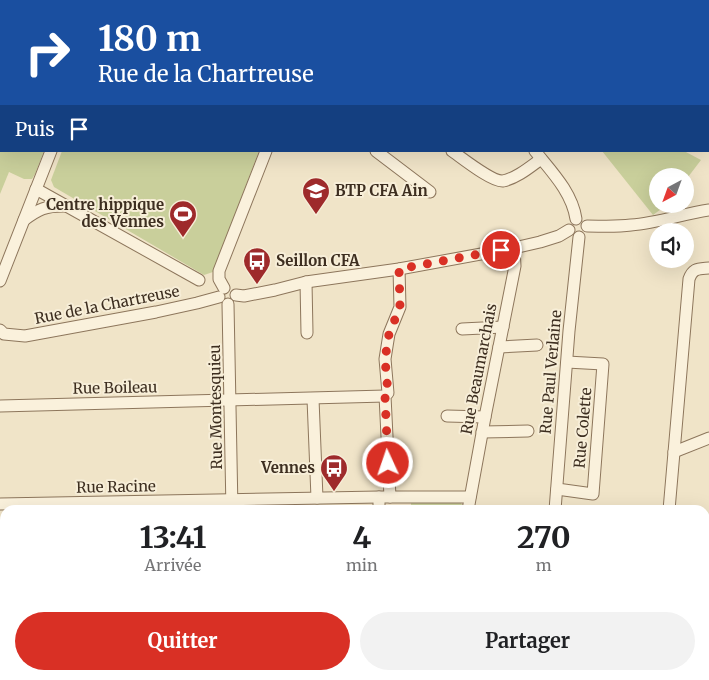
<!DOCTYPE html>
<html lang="fr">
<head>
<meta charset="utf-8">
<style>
  :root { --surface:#fff; --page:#f2f2f2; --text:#202124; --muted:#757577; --accent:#d93025 }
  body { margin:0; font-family:Merriweather,serif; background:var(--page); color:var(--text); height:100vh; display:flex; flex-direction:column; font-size:19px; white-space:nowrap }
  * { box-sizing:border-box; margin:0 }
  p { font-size:16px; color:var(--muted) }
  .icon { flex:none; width:28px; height:28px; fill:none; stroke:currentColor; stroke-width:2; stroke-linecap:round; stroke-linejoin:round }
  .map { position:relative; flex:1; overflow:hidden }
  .side { position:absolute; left:0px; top:505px; width:710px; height:175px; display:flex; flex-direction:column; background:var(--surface); border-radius:15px 15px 0 0; box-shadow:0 5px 20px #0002 }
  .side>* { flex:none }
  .guide { position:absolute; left:0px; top:0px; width:710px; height:152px; box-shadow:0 5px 20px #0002; background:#1a4fa0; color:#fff; overflow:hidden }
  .needle { width:32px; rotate:221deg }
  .controls { position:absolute; left:649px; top:168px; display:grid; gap:10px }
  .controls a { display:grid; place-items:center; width:45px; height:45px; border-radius:50%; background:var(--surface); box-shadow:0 5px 20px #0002; font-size:25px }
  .pin { position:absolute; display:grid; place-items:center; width:42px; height:42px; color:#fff; margin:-21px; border:2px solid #fff; border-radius:50%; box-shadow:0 1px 5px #0007 }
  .me { position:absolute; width:55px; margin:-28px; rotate:357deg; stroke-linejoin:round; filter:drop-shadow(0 0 4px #0008) }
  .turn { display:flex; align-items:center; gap:18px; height:105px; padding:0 15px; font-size:22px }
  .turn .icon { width:65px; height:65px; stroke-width:2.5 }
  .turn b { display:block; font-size:35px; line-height:42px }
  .then { display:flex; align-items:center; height:48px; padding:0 15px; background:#0003; gap:10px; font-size:19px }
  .eta { display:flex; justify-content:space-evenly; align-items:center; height:85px; text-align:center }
  .eta b { font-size:30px; font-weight:700; line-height:35px }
  .button { display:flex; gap:10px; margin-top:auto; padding:10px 15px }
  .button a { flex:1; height:58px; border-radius:30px; background:var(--accent); color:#fff; font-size:20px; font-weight:700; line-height:58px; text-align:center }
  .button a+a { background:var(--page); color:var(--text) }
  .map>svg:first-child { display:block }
  .green { fill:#c9cf9b }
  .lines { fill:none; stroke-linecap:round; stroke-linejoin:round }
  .minor-casing { stroke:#8d765c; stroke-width:13 }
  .minor { stroke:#faf1dc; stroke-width:11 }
  .route { stroke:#d93025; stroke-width:9; stroke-dasharray:0 16.2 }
  .labels { text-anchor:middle; stroke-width:4; stroke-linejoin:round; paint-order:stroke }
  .poi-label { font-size:15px; font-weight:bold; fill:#3d2e20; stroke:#f7eed8; text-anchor:start }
  .street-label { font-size:15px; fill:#3d2e20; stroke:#f7eed8 }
</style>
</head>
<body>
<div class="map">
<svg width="709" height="680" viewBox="0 0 709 680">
  <rect width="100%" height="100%" fill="#f0e4c8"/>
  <!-- green -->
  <g class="green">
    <path d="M0,0H103V1H1V151H44L35,174L32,179H24L9,172L0,194Z"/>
    <path d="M62,151H259L213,272L204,275L54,187L51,180Z"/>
    <path d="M602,151H684L701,160L685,181V176H658V204H668L653,215Z"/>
    <path d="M459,501L464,507L463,510H411V502Z"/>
    <rect x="419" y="675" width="69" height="5"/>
  </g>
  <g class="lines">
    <!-- minor casing -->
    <g class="minor-casing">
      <g id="minor">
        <path d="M349,0V1"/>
        <path d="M526,0L527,1"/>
        <path d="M109,1L110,0"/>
        <path d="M332,1L333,0"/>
        <path d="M458,1L459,0"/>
        <path d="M376,151L430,192"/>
        <path d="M452,151C462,158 492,182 503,181C517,178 530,167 541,159"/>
        <path d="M535,151C551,171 572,192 576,219"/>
        <path d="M36,189L199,280"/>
        <path d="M24,220C39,209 45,206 64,206"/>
        <path d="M587,226C602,226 616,227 631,225C657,223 683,214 709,210"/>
        <path d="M0,281L51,151"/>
        <path d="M306,282L307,333"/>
        <path d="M224,288L219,279V271L266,151"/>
        <path d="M236,295L244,296L275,290L306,282L399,269L514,248L540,242L559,236L569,230"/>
        <path d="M228,304L232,510"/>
        <path d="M462,329L503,327"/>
        <path d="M0,330L4,334L25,336L156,312L197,303L219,297"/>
        <path d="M499,347L537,345"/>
        <path d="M313,399L317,498"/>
        <path d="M0,406L385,396"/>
        <path d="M447,416L485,417"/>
        <path d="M482,432L528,431"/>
        <path d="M674,452L709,438"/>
        <path d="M557,489L593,494L603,364L567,362"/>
        <path d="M379,497V510"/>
        <path d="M390,497L385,396L388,393L385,359L389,334L400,307L399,269"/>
        <path d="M0,504L379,497H470"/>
        <path d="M468,510L485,417L515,266L514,248"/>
        <path d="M555,510L569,331L579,237"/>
        <path d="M669,510L689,279C693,268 698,269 709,268"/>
        <path d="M0,555L5,566"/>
        <path d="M705,592L709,591"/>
        <path d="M0,598H5"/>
        <path d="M705,627L709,626"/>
        <path d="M58,675L60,680"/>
        <path d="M232,675V680"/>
        <path d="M415,675V680"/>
        <path d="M543,680V675"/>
        <path d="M589,680L600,675"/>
      </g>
    </g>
    <!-- minor -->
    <use href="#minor" class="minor"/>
  </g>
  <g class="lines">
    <!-- route -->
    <path class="route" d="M388,463L385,396L388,393L385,359L389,334L400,307L399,269L501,250"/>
  </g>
  <!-- icons -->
  <defs>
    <g id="university-pin" transform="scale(1.4375)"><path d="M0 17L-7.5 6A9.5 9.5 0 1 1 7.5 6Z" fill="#9e2a2b" stroke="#f7eed8"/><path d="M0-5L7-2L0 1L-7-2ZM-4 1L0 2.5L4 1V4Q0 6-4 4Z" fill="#fff"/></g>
    <g id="stadium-pin" transform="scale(1.4375)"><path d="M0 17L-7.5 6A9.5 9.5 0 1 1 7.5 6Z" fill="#9e2a2b" stroke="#f7eed8"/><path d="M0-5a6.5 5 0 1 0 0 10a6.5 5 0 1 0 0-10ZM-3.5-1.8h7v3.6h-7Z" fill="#fff"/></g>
    <g id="bus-pin" transform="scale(1.4375)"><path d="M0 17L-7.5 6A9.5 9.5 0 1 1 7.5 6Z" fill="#9e2a2b" stroke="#f7eed8"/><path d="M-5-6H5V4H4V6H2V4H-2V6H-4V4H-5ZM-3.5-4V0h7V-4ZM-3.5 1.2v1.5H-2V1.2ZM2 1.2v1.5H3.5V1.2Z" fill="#fff"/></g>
  </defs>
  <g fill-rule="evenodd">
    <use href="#university-pin" x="316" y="191"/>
    <use href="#stadium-pin" x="183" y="214"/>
    <use href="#bus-pin" x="257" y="261"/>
    <use href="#bus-pin" x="334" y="468"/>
  </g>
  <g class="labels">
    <!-- poi labels -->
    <g class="poi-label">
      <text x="335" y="196">BTP CFA Ain</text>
      <text x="164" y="210" text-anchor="end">Centre hippique<tspan x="164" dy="17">des Vennes</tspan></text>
      <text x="276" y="266">Seillon CFA</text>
      <text x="315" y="473" text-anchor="end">Vennes</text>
    </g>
    <!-- street labels -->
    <g class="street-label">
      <text transform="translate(107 305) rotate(-11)" y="5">Rue de la Chartreuse</text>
      <text transform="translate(479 369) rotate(-79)" y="5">Rue Beaumarchais</text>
      <text transform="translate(551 372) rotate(-85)" y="5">Rue Paul Verlaine</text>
      <text transform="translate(115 388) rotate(-1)" y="5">Rue Boileau</text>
      <text transform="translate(216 407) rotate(-91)" y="5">Rue Montesquieu</text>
      <text transform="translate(583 428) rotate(-85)" y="5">Rue Colette</text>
      <text transform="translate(116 487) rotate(-1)" y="5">Rue Racine</text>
    </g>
  </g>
</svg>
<div class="controls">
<a><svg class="needle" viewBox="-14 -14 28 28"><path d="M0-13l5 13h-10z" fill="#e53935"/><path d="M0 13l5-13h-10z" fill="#757577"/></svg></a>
<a><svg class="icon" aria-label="sound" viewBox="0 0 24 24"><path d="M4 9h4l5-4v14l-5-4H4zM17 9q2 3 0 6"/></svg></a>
</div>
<div class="pin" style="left:501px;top:250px;background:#d93025"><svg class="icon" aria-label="arrive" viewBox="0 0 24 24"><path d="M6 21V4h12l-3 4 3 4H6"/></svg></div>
<svg class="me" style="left:388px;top:463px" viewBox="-20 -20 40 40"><circle r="17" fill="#d93025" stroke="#fff" stroke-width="3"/><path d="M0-11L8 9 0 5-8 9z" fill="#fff"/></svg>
<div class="guide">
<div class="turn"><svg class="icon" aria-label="right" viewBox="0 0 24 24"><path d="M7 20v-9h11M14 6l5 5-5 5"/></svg><div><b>180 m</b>Rue de la Chartreuse</div></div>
<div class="then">Puis<svg class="icon" aria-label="arrive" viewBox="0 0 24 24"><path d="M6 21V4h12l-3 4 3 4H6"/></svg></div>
</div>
<section class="side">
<div class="eta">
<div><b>13:41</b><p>Arrivée</p></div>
<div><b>4</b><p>min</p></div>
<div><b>270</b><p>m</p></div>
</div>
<div class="button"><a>Quitter</a><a>Partager</a></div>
</section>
</div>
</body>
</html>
